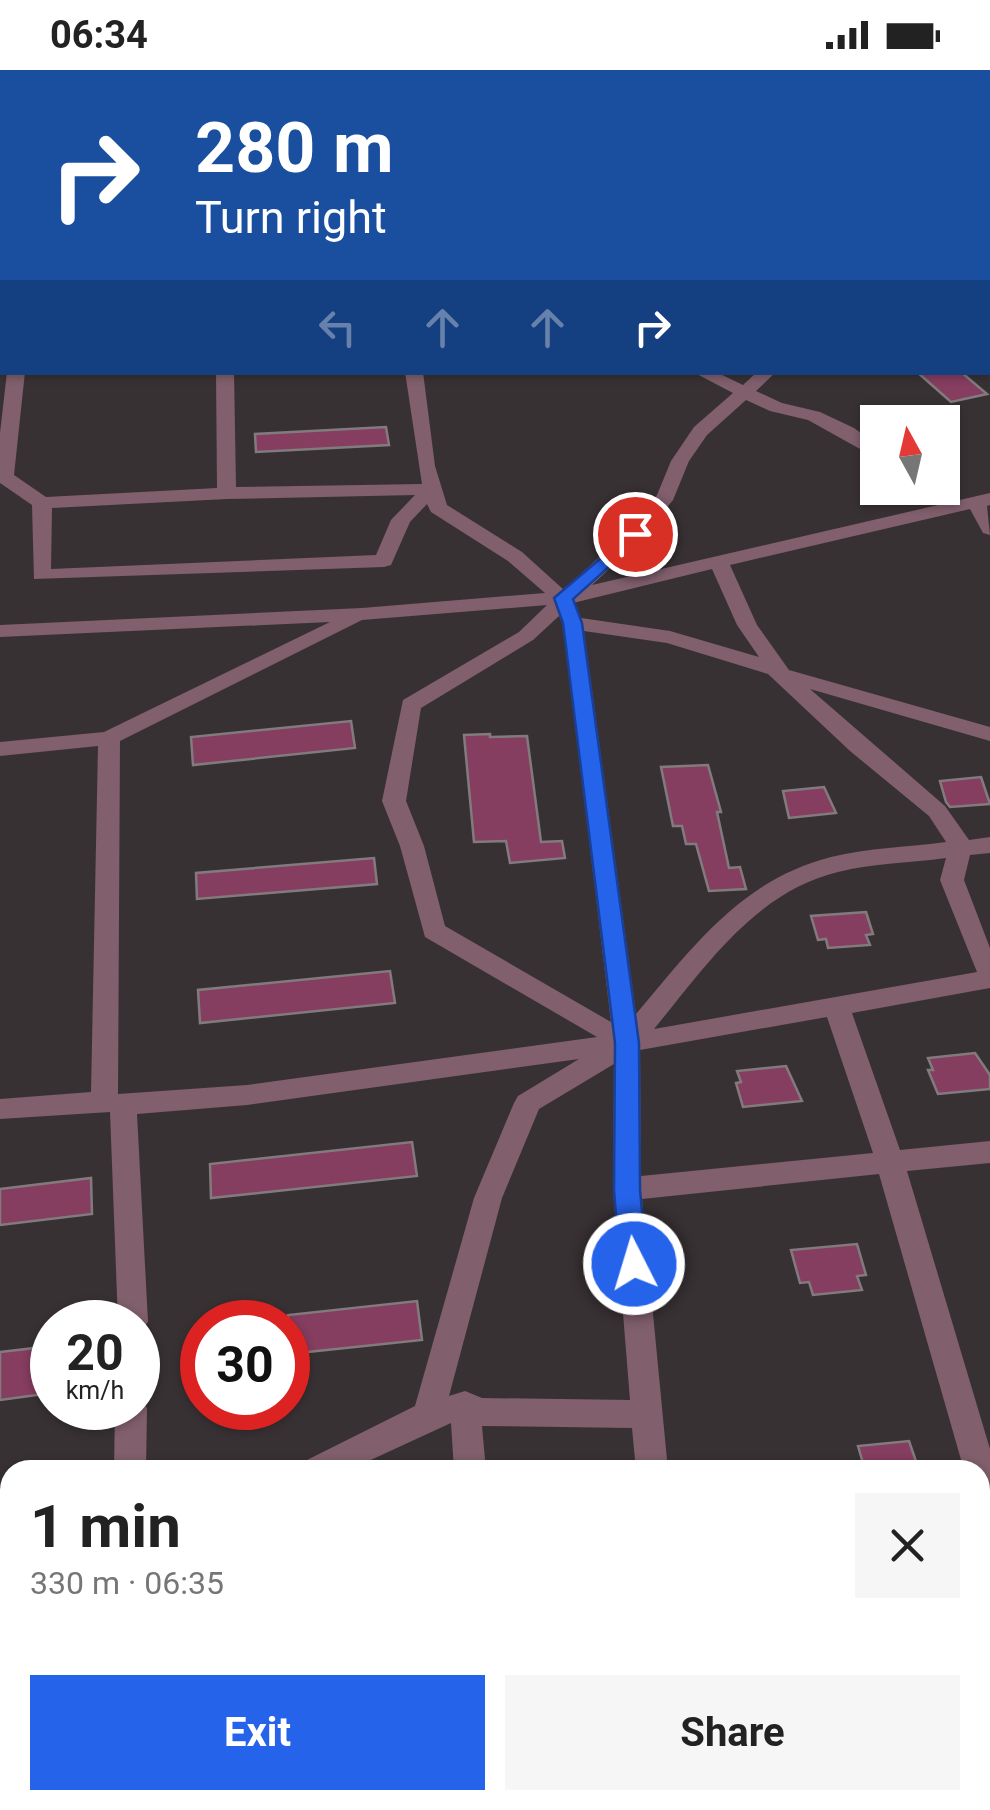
<!DOCTYPE html>
<html lang="en">
<head>
<meta charset="utf-8">
<style>
  :root { --surface:#fff; --page:#f6f6f6; --text:#222; --muted:#767676; --accent:#2563eb }
  body { margin:0; font-family:Roboto,sans-serif; background:var(--page); color:var(--text); height:100vh; display:flex; flex-direction:column; font-size:38px; white-space:nowrap }
  * { box-sizing:border-box; margin:0 }
  p { font-size:32px; color:var(--muted) }
  .icon { flex:none; width:55px; height:55px; fill:none; stroke:currentColor; stroke-width:2; stroke-linecap:round; stroke-linejoin:round }
  .map { position:relative; flex:1; overflow:hidden }
  .panel { position:absolute; left:0px; top:1390px; width:990px; height:350px; display:flex; flex-direction:column; background:var(--surface); border-radius:30px 30px 0 0; box-shadow:0 2px 8px #0004 }
  .panel>* { flex:none }
  .hud { position:absolute; left:0px; top:0px; width:990px; height:305px; box-shadow:0 2px 8px #0004; background:#1a4fa0; color:#fff; overflow:hidden }
  .needle { width:65px; rotate:352deg }
  .buttons { position:absolute; left:860px; top:335px; display:grid; gap:20px }
  .buttons a { display:grid; place-items:center; width:100px; height:100px; border-radius:0px; background:var(--surface); box-shadow:0 2px 8px #0004; font-size:50px }
  .speed { position:absolute; left:30px; top:1230px; display:flex; gap:20px; font-size:50px; font-weight:700; text-align:center }
  .speed>* { display:grid; place-content:center; width:130px; height:130px; border-radius:50%; background:var(--surface); box-shadow:0 2px 8px #0004; line-height:1 }
  .speed small { font-size:25px; font-weight:400 }
  .speed .limit { border:15px solid #d22; background:#fff; color:#111 }
  .pin { position:absolute; display:grid; place-items:center; width:85px; height:85px; color:#fff; margin:-42px; border:5px solid #fff; border-radius:50%; box-shadow:0 2px 10px #0007 }
  .me { position:absolute; width:110px; margin:-55px; rotate:355deg; stroke-linejoin:round; filter:drop-shadow(0 0 8px #0008) }
  .turn { display:flex; align-items:center; gap:35px; height:210px; padding:0 30px; font-size:45px }
  .turn .icon { width:130px; height:130px; stroke-width:2.5 }
  .turn b { display:block; font-size:70px; line-height:85px }
  .lanes { display:flex; align-items:center; height:95px; padding:0 30px; background:#0003; justify-content:center; gap:50px; direction:ltr }
  .lanes .off { opacity:.35 }
  .round { display:grid; place-items:center; flex:none; width:105px; height:105px; border-radius:0px; background:var(--page) }
  .overview { display:flex; align-items:center; justify-content:space-between; height:170px; padding:0 30px }
  h1 { font-size:60px; font-weight:700; line-height:75px }
  .cta { display:flex; gap:20px; margin-top:auto; padding:20px 30px }
  .cta a { flex:1; height:115px; border-radius:0px; background:var(--accent); color:#fff; font-size:40px; font-weight:700; line-height:115px; text-align:center }
  .cta a+a { background:var(--page); color:var(--text) }
  .status { display:flex; justify-content:space-between; align-items:center; height:70px; padding:0 50px; background:var(--surface); direction:ltr }
  .status svg { height:28px; fill:currentColor }
  .map>svg:first-child { display:block }
  .building { fill:#853d60; stroke:#827b7e; stroke-width:2.5 }
  .lines { fill:none; stroke-linecap:round; stroke-linejoin:round }
  .minor { fill:#815f6d; fill-rule:evenodd }
  .route { fill:#2563eb; stroke:#184099; stroke-width:2.5 }
</style>
</head>
<body>
<div class="status"><b>06:34</b><svg viewBox="0 0 49 12"><path d="M0 12V9h3v3zM5 12V6h3v6zM10 12V3h3v9zM15 12V0h3v12zM26 1h20v11H26zM47 4h2v5h-2z"/></svg></div>
<div class="map">
<svg width="990" height="1740" viewBox="0 0 990 1740">
  <rect width="100%" height="100%" fill="#383134"/>
  <!-- building -->
  <g class="building">
    <path d="M917,302H961L987,324L951,332Z"/>
    <path d="M386,357L389,375L256,382L255,364Z"/>
    <path d="M351,651L355,678L193,695L191,667Z"/>
    <path d="M490,664V667L527,666L541,772L562,771L565,788L510,793L506,771L474,772L464,665Z"/>
    <path d="M708,695L721,742H717L729,798L740,797L746,819L709,821L696,774H686L682,756H673L661,697Z"/>
    <path d="M981,707L990,734L950,737L946,732L940,711Z"/>
    <path d="M824,717L836,743L789,748L783,721Z"/>
    <path d="M374,788L377,814L197,829L196,803Z"/>
    <path d="M866,842L873,864L866,865L870,875L828,878L826,869L818,870L811,846Z"/>
    <path d="M390,901L395,933L200,953L198,920Z"/>
    <path d="M975,983L990,1005V1019L938,1024L928,1000H933L928,988Z"/>
    <path d="M786,996L802,1031L743,1037L736,1013L741,1012L737,1001Z"/>
    <path d="M412,1072L417,1106L211,1128L210,1094Z"/>
    <path d="M91,1108L92,1144L0,1155V1119Z"/>
    <path d="M857,1174L866,1205L857,1206L862,1220L813,1225L809,1212L800,1213L791,1180Z"/>
    <path d="M417,1231L422,1270L288,1284V1245Z"/>
    <path d="M52,1276V1323L0,1330V1282Z"/>
    <path d="M909,1371L919,1400H865L858,1376Z"/>
  </g>
  <g class="lines">
    <!-- minor -->
    <g class="minor">
      <path d="M370,0H384V2H371Z"/>
      <path d="M416,0H440L442,2H418Z"/>
      <path d="M676,0H752L750,2Z"/>
      <rect x="0" y="17" width="2" height="8"/>
      <rect x="0" y="81" width="2" height="8"/>
      <rect x="988" y="113" width="2" height="8"/>
      <rect x="988" y="246" width="2" height="10"/>
      <rect x="0" y="277" width="2" height="10"/>
      <path d="M7,302H25L14,405L46,427L217,418L216,302H234L236,417L422,414L405,302H423L435,396L447,435L522,482L564,520L628,460L657,425L671,391L694,357L733,323L693,302H716L743,315L757,302H776L756,321L782,333L820,342L854,358L878,375V389L808,350L770,341L746,330L707,365L689,391L673,430L642,468L592,515L990,423V435L987,436L990,465L983,463L970,439L730,495L757,555L789,600L990,657V671L810,619L945,736L969,770L990,767V783L970,785L964,810L990,878V918L852,943L900,1080L990,1071V1093L907,1101L990,1379V1449L980,1445V1400H964L879,1104L642,1129L668,1400H636L632,1358L482,1356L486,1400H454L451,1353L349,1400H302L307,1390L415,1336L474,1128L514,1033L518,1026L579,989L247,1035L137,1044L148,1252L138,1263V1252H118L110,1042L0,1049V1029L91,1022L98,676L0,686V672L104,662L330,552L0,567V555L362,538L545,523L508,491L431,442L427,434L410,452L391,495L384,497L34,509L32,435L0,413V363ZM415,425L391,450L376,485L51,499L52,438L227,429ZM712,499L737,555L759,587L670,561L581,548L573,533ZM547,535L519,562L403,630L382,731L400,776L425,867L597,967L247,1015L118,1024L120,671L362,550ZM559,546L563,553L611,952L445,856L424,776L406,731L421,638L533,570ZM584,561L667,573L768,604L850,681L929,746L946,772C909,777 868,778 831,787C741,810 693,877 636,944ZM946,788L940,810L977,902L654,959C705,897 755,822 838,802C873,793 911,793 946,788ZM827,947L873,1083L641,1106L640,980ZM614,994L613,1119L630,1330L482,1328L465,1321L449,1326L502,1128L539,1039Z"/>
      <path d="M138,1327L147,1338L146,1400H114L115,1338H138Z"/>
      <path d="M10,1444V1474L0,1475V1445Z"/>
      <path d="M990,1505V1537L980,1539V1507Z"/>
      <rect x="126" y="1730" width="36" height="10"/>
      <path d="M673,1730H709L710,1740H674Z"/>
    </g>
  </g>
  <!-- route -->
  <path class="route" d="M635,459L644,464L641,468L573,529L582,553L639,973L640,1120L647,1194L643,1202L634,1205L624,1202L620,1194L614,1120L615,973L563,553L554,528Z"/>
</svg>
<div class="buttons">
<a><svg class="needle" viewBox="-14 -14 28 28"><path d="M0-13l5 13h-10z" fill="#e53935"/><path d="M0 13l5-13h-10z" fill="#767676"/></svg></a>
</div>
<div class="speed"><div>20<small>km/h</small></div><div class="limit">30</div></div>
<div class="pin" style="left:635px;top:464px;background:#d93025"><svg class="icon" aria-label="arrive" viewBox="0 0 24 24"><path d="M6 21V4h12l-3 4 3 4H6"/></svg></div>
<svg class="me" style="left:634px;top:1194px" viewBox="-20 -20 40 40"><circle r="17" fill="#2563eb" stroke="#fff" stroke-width="3"/><path d="M0-11L8 9 0 5-8 9z" fill="#fff"/></svg>
<div class="hud">
<div class="turn"><svg class="icon" aria-label="right" viewBox="0 0 24 24"><path d="M7 20v-9h11M14 6l5 5-5 5"/></svg><div><b>280 m</b>Turn right</div></div>
<div class="lanes"><svg class="icon off" aria-label="left" viewBox="0 0 24 24"><path d="M17 20v-9H6M10 6l-5 5 5 5"/></svg><svg class="icon off" aria-label="ahead" viewBox="0 0 24 24"><path d="M12 20V5M6 11l6-6 6 6"/></svg><svg class="icon off" aria-label="ahead" viewBox="0 0 24 24"><path d="M12 20V5M6 11l6-6 6 6"/></svg><svg class="icon" aria-label="right" viewBox="0 0 24 24"><path d="M7 20v-9h11M14 6l5 5-5 5"/></svg></div>
</div>
<section class="panel">
<div class="overview"><div><h1>1 min</h1><p>330 m · 06:35</p></div><a class="round"><svg class="icon" aria-label="close" viewBox="0 0 24 24"><path d="M6 6l12 12M18 6L6 18"/></svg></a></div>
<div class="cta"><a>Exit</a><a>Share</a></div>
</section>
</div>
</body>
</html>
